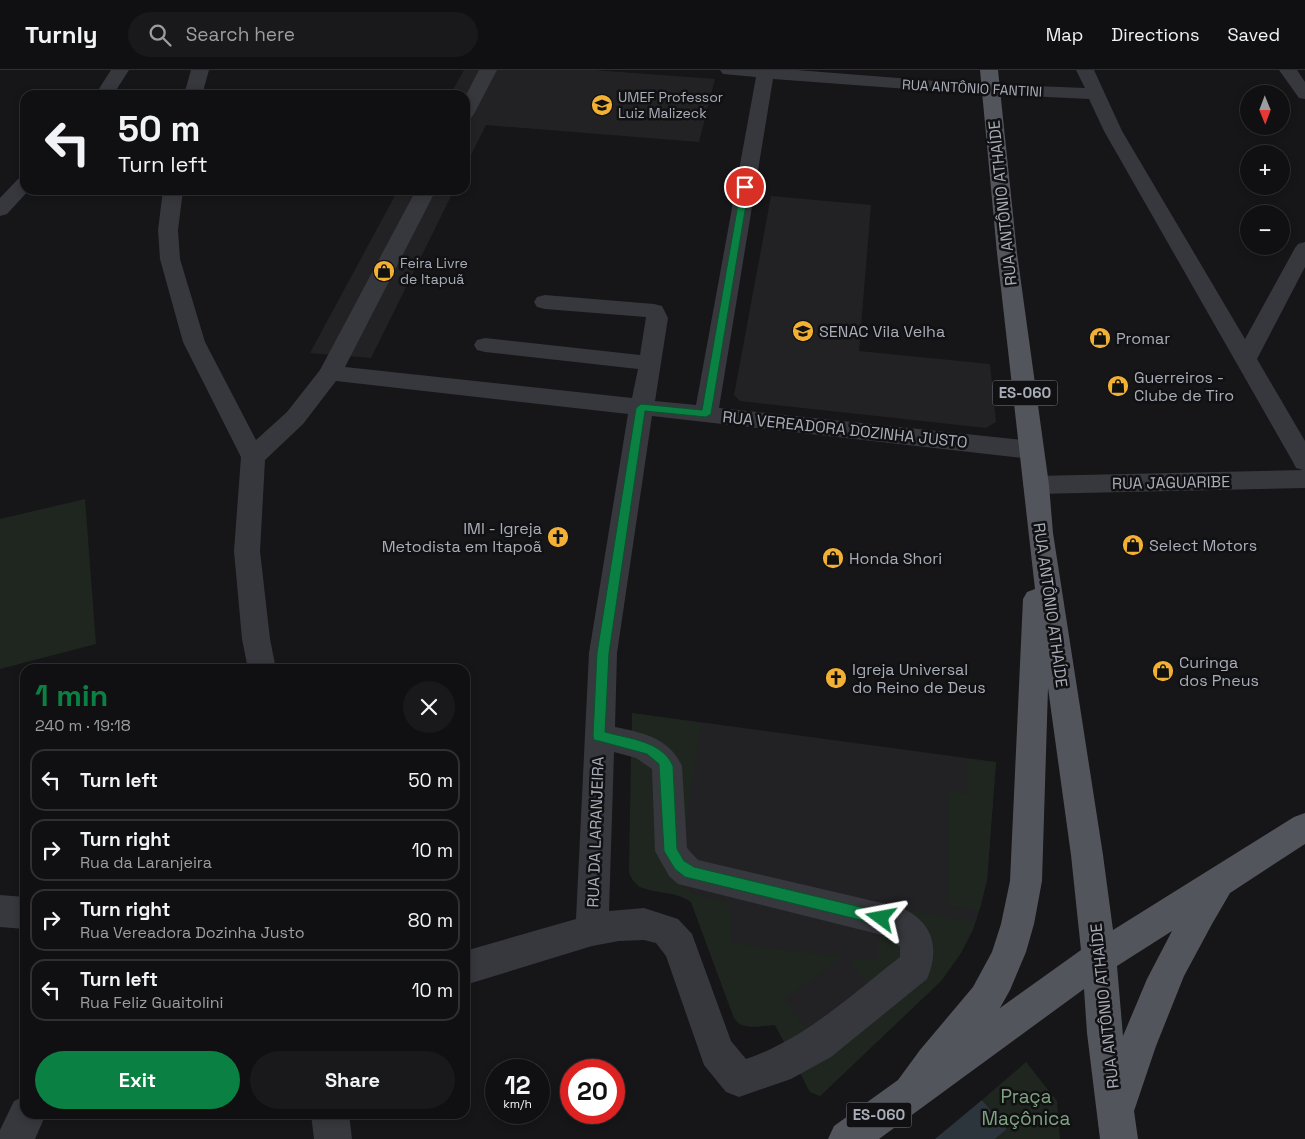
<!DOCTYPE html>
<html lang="en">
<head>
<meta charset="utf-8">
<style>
  :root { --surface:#101012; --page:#19191b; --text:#f1f3f6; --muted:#9c9d9f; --line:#303032; --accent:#0b8043 }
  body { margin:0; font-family:"Space Grotesk",sans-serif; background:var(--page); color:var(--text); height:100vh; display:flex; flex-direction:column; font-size:19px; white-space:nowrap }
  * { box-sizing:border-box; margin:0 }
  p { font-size:16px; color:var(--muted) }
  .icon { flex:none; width:28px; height:28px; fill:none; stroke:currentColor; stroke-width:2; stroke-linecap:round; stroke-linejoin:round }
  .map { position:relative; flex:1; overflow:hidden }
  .drawer { position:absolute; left:20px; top:594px; width:450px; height:455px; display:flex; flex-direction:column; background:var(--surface); border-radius:15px; box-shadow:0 2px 8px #0003,0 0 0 1px var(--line) }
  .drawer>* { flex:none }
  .top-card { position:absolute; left:20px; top:20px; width:450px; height:105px; border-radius:15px; box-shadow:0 2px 8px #0003,0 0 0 1px var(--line); background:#101012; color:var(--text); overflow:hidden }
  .needle { width:32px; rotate:179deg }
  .tools { position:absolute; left:1240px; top:15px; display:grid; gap:10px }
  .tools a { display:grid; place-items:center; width:50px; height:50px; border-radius:50%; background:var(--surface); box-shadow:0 2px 8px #0003,0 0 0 1px var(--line); font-size:25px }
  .speed { position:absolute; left:485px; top:989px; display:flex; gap:10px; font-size:25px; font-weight:700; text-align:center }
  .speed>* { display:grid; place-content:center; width:65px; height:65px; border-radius:50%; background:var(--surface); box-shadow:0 2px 8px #0003,0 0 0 1px var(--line); line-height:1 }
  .speed small { font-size:12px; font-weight:400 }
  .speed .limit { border:8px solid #d22; background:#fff; color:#111 }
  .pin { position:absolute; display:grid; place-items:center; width:42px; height:42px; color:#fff; margin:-21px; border:2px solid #fff; border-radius:50%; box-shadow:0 1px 5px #0007 }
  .me { position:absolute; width:55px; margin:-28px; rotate:283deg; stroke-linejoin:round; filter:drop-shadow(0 0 4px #0008) }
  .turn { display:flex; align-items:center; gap:18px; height:105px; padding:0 15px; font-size:22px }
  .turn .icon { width:65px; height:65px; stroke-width:2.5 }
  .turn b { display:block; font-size:35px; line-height:42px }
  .round { display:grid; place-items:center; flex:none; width:52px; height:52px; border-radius:26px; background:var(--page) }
  .head { display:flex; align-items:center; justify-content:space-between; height:85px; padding:0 15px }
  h1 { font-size:30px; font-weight:700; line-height:38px; color:var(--accent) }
  .action { display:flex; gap:10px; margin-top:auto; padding:10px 15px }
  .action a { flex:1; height:58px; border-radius:30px; background:var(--accent); color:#fff; font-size:20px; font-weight:700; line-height:58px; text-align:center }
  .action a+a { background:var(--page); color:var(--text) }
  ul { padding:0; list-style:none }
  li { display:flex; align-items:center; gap:15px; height:62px; margin:0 10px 8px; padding:0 5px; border:2px solid var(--line); border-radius:15px }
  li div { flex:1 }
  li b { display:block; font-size:19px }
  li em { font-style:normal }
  header { display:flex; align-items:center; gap:30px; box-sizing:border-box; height:70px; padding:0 25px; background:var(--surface); border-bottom:1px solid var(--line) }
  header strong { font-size:24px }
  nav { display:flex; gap:28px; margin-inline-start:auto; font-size:18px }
  .search { width:350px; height:45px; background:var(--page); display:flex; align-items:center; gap:12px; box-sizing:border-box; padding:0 18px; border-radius:28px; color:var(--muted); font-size:19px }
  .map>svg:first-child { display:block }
  .built { fill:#222225 }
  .green { fill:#1e261f }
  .water { fill:#2c353c }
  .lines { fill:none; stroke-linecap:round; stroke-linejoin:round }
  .minor { fill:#37383d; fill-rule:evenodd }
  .major { fill:#53555c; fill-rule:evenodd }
  .route { fill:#0b8043; stroke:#07532c }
  .labels { text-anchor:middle; stroke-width:5; stroke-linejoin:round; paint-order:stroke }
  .far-street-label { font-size:14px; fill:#a8adb8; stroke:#111113 }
  .far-poi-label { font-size:14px; fill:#a8adb8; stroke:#111113; text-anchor:start }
  .shield { fill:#111113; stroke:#7b7e86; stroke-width:1 }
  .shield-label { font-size:15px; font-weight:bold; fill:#a8adb8 }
  .street-label { font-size:16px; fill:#a8adb8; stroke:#111113 }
  .poi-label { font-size:16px; fill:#a8adb8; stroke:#111113; text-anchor:start }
  .near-park-label { font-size:19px; fill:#7fa381; stroke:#111113 }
</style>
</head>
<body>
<header>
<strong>Turnly</strong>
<div class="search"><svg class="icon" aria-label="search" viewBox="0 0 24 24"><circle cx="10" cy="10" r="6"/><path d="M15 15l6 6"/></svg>Search here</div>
<nav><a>Map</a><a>Directions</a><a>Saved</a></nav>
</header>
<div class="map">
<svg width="1305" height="1069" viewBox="0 0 1305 1069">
  <rect width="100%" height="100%" fill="#161618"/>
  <!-- built -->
  <g class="built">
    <path d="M464,0H593L715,9L699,72L486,55L465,97V25H450Z"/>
    <path d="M398,120H454L371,288L310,283Z"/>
    <path d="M771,126L871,135L859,281L990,294L996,352L986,358L740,331L734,325Z"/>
    <path d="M632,643L996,692L987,810L981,835L973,860L961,883L941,911L820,1026L810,1022L775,955L745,956L739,954L734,948L691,832L679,825L639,817L631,807Z"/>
  </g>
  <!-- green -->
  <g class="green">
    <path d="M85,429L96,574L0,599V449Z"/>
    <path d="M632,643L701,653L682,781L675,686C666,669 648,668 632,664Z"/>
    <path d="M631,685L653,692L675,811C695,828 706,829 730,831L732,873L843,887L784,929L806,958L786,975L775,955C760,956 744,961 734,948L691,832C673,817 636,829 629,802Z"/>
    <path d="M968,689L996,692L987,810L979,841L947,835L948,721L968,724Z"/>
    <path d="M907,840L975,852L961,883L941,911L820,1026L810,1022L797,997L924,906L917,848Z"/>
    <path d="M879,860L893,862L907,885L871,914L865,911L848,888L879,891Z"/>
    <path d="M1026,992L1057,1031L1060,1069H995L1007,1059L982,1030Z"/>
  </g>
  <!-- water -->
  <path class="water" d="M982,1030L1007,1059L995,1069H935Z"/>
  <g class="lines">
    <!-- minor -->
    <g class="minor">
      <path d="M111,0H129L113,25H95Z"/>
      <path d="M191,0H209L202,25H184Z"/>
      <path d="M479,0H497L474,44L471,48L465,49V27Z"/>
      <path d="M720,0H796L962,13L1085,18L1076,0H1094L1122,61L1245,269L1295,178L1298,174L1305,172V197L1257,289L1305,371V418L1036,424L1027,421L1023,415L1027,409L1036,406L1303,400L1296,398L1293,392L1104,61L1089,29L962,23L773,9L719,338L1032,371L1041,374L1044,380L1041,386L1032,389L652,346L617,583L615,657C644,663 669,668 682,696L687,778L698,790L899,837C932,850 941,877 927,909L831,987L791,1009L739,1027L726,1022L704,995L666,886L656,873L644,870L619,871L592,876L465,915V881L576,849L589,583L628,344L336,311L303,354L265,390L260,481L270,569L276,599H248L242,569L234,481L241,387L183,272L160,189L158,160L163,120H183L178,160L180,189L205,272L256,370L287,342L320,300L416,120H436L345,297L632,328L638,299L485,282L477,280L474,275L477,270L485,268L640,285L646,247L545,239L537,237L534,232L537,227L545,225L654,234L662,236L668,248L655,331L696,335L756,7L723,4ZM614,682L636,688L652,699L655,781L669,806L678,814L890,867L900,877V887C851,925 805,969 746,989L731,971L692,864L678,849L644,838L609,841Z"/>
      <path d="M1279,0H1297L1305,12V29L1299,28Z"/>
      <path d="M25,107V120H29L7,144L0,146V128L18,109Z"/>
      <path d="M0,825L25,827V859L0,857Z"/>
      <path d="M25,1026V1044H46L35,1069H0V1060L14,1031Z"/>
      <path d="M311,1044H349L352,1069H314Z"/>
    </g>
    <!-- major -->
    <path class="major" d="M980,0H998L1017,183L1049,415L1053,463L1103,785L1113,860L1294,747L1305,743V774L1230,823L1212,854L1184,906L1156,976L1134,1041L1138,1069H1100L1087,963L1084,919L879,1069H828L834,1056L898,1010L920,980L973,917L992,882L1001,854L1010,811L1023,529L1027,522L1035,519L997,183ZM1048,618L1071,785L1081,880L1000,938L1010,920L1026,882L1034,854L1042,811ZM1172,861L1147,909L1123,966L1117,896Z"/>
  </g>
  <!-- route -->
  <path class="route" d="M745,114L749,117L711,344L706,347L645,341L609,583L605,662C630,669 662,671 673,696L677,779L684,791L694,797L881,842L886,844L888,848L886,853L881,855L685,807L675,799L664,781L659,694L647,684L599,671L594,670L593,666L597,583L636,338L641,334L702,340L741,117Z"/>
  <!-- icons -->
  <defs>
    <g id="school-disc" transform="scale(1.125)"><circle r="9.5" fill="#f2b134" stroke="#111113"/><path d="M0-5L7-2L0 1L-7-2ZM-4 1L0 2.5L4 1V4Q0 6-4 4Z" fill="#111"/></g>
    <g id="shop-disc" transform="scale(1.125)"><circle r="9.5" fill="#f2b134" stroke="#111113"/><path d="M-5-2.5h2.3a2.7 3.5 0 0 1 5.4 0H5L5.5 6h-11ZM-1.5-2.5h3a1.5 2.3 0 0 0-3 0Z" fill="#111"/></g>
    <g id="university-disc" transform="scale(1.125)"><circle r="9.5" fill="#f2b134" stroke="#111113"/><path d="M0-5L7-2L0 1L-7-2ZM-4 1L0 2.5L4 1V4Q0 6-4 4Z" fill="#111"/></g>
    <g id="church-disc" transform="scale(1.125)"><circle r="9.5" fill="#f2b134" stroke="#111113"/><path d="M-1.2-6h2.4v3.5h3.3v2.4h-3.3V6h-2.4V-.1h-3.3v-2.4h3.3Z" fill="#111"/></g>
  </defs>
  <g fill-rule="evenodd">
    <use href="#school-disc" x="602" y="35"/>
    <use href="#shop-disc" x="384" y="201"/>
    <use href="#university-disc" x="803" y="261"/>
    <use href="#shop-disc" x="1100" y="268"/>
    <use href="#shop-disc" x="1118" y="316"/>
    <use href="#church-disc" x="558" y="467"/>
    <use href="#shop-disc" x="1133" y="475"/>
    <use href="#shop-disc" x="833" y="488"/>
    <use href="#shop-disc" x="1163" y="601"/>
    <use href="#church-disc" x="836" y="608"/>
  </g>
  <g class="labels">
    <!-- far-street labels -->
    <g class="far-street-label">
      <text transform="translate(972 18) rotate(3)" y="5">RUA ANTÔNIO FANTINI</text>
    </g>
    <!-- far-poi labels -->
    <g class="far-poi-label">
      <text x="618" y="32">UMEF Professor<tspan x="618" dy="16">Luiz Malizeck</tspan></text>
      <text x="400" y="198">Feira Livre<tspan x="400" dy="16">de Itapuã</tspan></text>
    </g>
    <!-- shield labels -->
    <g class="shield">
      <rect x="992.5" y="310.5" width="65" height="25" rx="4"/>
      <rect x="846.5" y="1032.5" width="65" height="25" rx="4"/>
    </g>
    <g class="shield-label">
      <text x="1025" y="328">ES-060</text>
      <text x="879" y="1050">ES-060</text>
    </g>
    <!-- street labels -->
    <g class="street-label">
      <text transform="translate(1002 133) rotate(-96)" y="6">RUA ANTÔNIO ATHAÍDE</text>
      <text transform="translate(845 359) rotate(6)" y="6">RUA VEREADORA DOZINHA JUSTO</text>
      <text transform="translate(1171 412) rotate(-1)" y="6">RUA JAGUARIBE</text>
      <text transform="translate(1051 535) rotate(82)" y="6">RUA ANTÔNIO ATHAÍDE</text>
      <text transform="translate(595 762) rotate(-88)" y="6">RUA DA LARANJEIRA</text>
      <text transform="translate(1104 936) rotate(-96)" y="6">RUA ANTÔNIO ATHAÍDE</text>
    </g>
    <!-- poi labels -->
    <g class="poi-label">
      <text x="819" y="267">SENAC Vila Velha</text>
      <text x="1116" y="274">Promar</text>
      <text x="1134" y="313">Guerreiros -<tspan x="1134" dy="18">Clube de Tiro</tspan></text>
      <text x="542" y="464" text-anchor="end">IMI - Igreja<tspan x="542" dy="18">Metodista em Itapoã</tspan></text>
      <text x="1149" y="481">Select Motors</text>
      <text x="849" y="494">Honda Shori</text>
      <text x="1179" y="598">Curinga<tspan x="1179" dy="18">dos Pneus</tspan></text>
      <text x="852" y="605">Igreja Universal<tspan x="852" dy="18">do Reino de Deus</tspan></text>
    </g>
    <!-- near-park labels -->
    <g class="near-park-label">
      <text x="1026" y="1033">Praça<tspan x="1026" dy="22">Maçônica</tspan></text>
    </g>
  </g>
</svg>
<div class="tools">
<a><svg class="needle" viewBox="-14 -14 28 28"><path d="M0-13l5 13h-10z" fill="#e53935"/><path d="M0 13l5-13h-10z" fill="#9c9d9f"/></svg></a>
<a>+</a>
<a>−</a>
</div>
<div class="speed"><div>12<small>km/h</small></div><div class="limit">20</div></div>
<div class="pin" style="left:745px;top:117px;background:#d93025"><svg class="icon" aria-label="arrive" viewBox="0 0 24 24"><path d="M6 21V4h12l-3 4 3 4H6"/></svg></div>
<svg class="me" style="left:881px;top:848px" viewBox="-20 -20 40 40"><path d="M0-17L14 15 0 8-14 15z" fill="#0b8043" stroke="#fff" stroke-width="4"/></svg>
<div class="top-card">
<div class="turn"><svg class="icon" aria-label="left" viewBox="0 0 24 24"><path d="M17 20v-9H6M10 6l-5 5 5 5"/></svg><div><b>50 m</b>Turn left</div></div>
</div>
<section class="drawer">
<div class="head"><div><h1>1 min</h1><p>240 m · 19:18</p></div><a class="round"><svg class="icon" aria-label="close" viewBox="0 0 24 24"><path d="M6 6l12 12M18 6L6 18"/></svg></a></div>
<ul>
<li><svg class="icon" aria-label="left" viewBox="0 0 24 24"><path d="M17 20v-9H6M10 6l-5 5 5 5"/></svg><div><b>Turn left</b></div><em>50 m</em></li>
<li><svg class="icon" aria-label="right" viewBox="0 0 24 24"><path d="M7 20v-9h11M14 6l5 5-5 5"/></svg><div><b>Turn right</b><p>Rua da Laranjeira</p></div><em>10 m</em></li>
<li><svg class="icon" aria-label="right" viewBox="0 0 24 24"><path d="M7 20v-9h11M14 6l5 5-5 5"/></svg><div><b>Turn right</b><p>Rua Vereadora Dozinha Justo</p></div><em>80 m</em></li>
<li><svg class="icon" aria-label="left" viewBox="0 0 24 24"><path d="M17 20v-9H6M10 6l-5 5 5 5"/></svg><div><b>Turn left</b><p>Rua Feliz Guaitolini</p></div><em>10 m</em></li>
</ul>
<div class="action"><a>Exit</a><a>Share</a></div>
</section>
</div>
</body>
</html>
